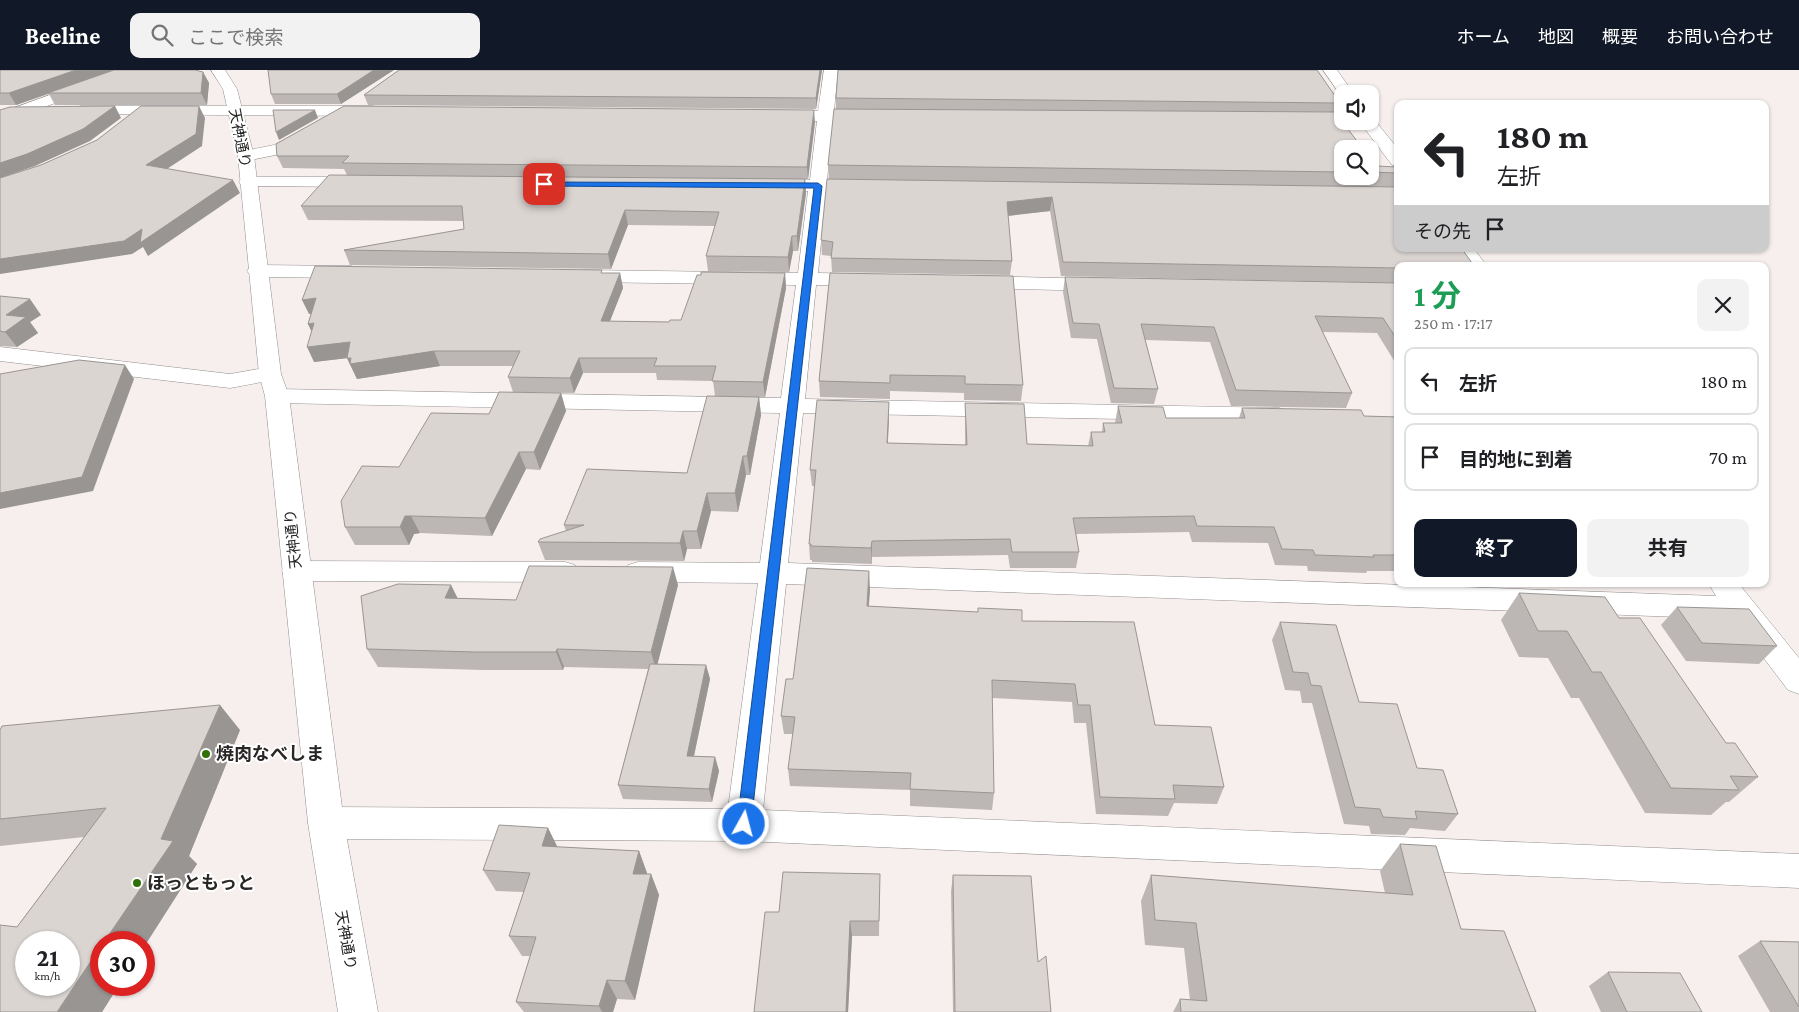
<!DOCTYPE html>
<html lang="ja">
<head>
<meta charset="utf-8">
<style>
  :root { --surface:#fff; --page:#f2f2f2; --text:#202124; --muted:#757577; --line:#e0e0e0; --accent:#111827 }
  body { margin:0; font-family:"Crimson Pro","Noto Sans JP",serif; background:var(--page); color:var(--text); height:100vh; display:flex; flex-direction:column; font-size:19px; white-space:nowrap }
  * { box-sizing:border-box; margin:0 }
  p { font-size:16px; color:var(--muted) }
  .icon { flex:none; width:28px; height:28px; fill:none; stroke:currentColor; stroke-width:2; stroke-linecap:round; stroke-linejoin:round }
  .map { position:relative; flex:1; overflow:hidden }
  .details { position:absolute; left:1394px; top:192px; width:375px; height:325px; display:flex; flex-direction:column; background:var(--surface); border-radius:10px; box-shadow:0 1px 4px #0004 }
  .details>* { flex:none }
  .guide { position:absolute; left:1394px; top:30px; width:375px; height:152px; border-radius:10px; box-shadow:0 1px 4px #0004; background:#fff; color:var(--text); overflow:hidden }
  .buttons { position:absolute; left:1334px; top:15px; display:grid; gap:10px }
  .buttons a { display:grid; place-items:center; width:45px; height:45px; border-radius:10px; background:var(--surface); box-shadow:0 1px 4px #0004; font-size:25px }
  .speed { position:absolute; left:15px; top:861px; display:flex; gap:10px; font-size:25px; font-weight:700; text-align:center }
  .speed>* { display:grid; place-content:center; width:65px; height:65px; border-radius:50%; background:var(--surface); box-shadow:0 1px 4px #0004; line-height:1 }
  .speed small { font-size:12px; font-weight:400 }
  .speed .limit { border:8px solid #d22; background:#fff; color:#111 }
  .pin { position:absolute; display:grid; place-items:center; width:42px; height:42px; color:#fff; margin:-21px; border-radius:10px; box-shadow:0 2px 8px #0006 }
  .me { position:absolute; width:55px; margin:-28px; rotate:7deg; stroke-linejoin:round; filter:drop-shadow(0 0 4px #0008) }
  .turn { display:flex; align-items:center; gap:18px; height:105px; padding:0 20px; font-size:22px }
  .turn .icon { width:65px; height:65px; stroke-width:2.5 }
  .turn b { display:block; font-size:35px; line-height:42px }
  .then { display:flex; align-items:center; height:48px; padding:0 20px; background:#0003; gap:10px; font-size:19px }
  .round { display:grid; place-items:center; flex:none; width:52px; height:52px; border-radius:10px; background:var(--page) }
  .overview { display:flex; align-items:center; justify-content:space-between; height:85px; padding:0 20px }
  h1 { font-size:30px; font-weight:700; line-height:38px; color:#1e9e55 }
  .primary-button { display:flex; gap:10px; margin-top:auto; padding:10px 20px }
  .primary-button a { flex:1; height:58px; border-radius:10px; background:var(--accent); color:#fff; font-size:20px; font-weight:700; line-height:58px; text-align:center }
  .primary-button a+a { background:var(--page); color:var(--text) }
  ul { padding:0; list-style:none }
  li { display:flex; align-items:center; gap:15px; height:68px; margin:0 10px 8px; padding:0 10px; border:2px solid var(--line); border-radius:10px }
  li div { flex:1 }
  li b { display:block; font-size:19px }
  li em { font-style:normal }
  header { display:flex; align-items:center; gap:30px; box-sizing:border-box; height:70px; padding:0 25px; background:var(--accent); color:#fff }
  header strong { font-size:24px }
  nav { display:flex; gap:28px; margin-inline-start:auto; font-size:18px }
  .search { width:350px; height:45px; background:var(--page); display:flex; align-items:center; gap:12px; box-sizing:border-box; padding:0 18px; border-radius:10px; color:var(--muted); font-size:19px }
  .map>svg:first-child { display:block }
  .lines { fill:none; stroke-linecap:round; stroke-linejoin:round }
  .street-casing { stroke:#938d8d; stroke-width:1 }
  .secondary-casing { stroke:#938d8d; stroke-width:1 }
  .street { fill:#fff; fill-rule:evenodd }
  .secondary { fill:#fff; fill-rule:evenodd }
  .wall { fill:#bcb7b5 }
  .shaded-wall { fill:#999593 }
  .building { fill:#dbd5d2; stroke:#999593; fill-rule:evenodd }
  .route { fill:#1a73e8; stroke:#114b97 }
  .poi-dot { fill:#307008; stroke:#fff; stroke-width:2 }
  .labels { text-anchor:middle; stroke-width:4; stroke-linejoin:round; paint-order:stroke }
  .street-label { font-size:15px; fill:#292626; stroke:#fff }
  .near-poi-label { font-size:18px; font-weight:bold; fill:#292626; stroke:#fff; text-anchor:start }
</style>
</head>
<body>
<header>
<strong>Beeline</strong>
<div class="search"><svg class="icon" aria-label="search" viewBox="0 0 24 24"><circle cx="10" cy="10" r="6"/><path d="M15 15l6 6"/></svg>ここで検索</div>
<nav><a>ホーム</a><a>地図</a><a>概要</a><a>お問い合わせ</a></nav>
</header>
<div class="map">
<svg width="1799" height="942" viewBox="0 0 1799 942">
  <rect width="100%" height="100%" fill="#f6efee"/>
  <g class="lines">
    <!-- street casing -->
    <g class="street-casing">
      <g id="street">
        <path d="M824,0H838L834,41H871L877,43L879,46L877,49L871,51H833L827,110L870,112L873,116L870,120L826,121L818,203L866,204L873,206L876,210L873,214L866,216L816,215L805,329L1279,338L1287,340L1291,345L1287,350L1279,352L803,343L788,493L1716,526L1709,514H1739L1799,588V624L1788,620L1734,549L786,514L763,740L1799,784V818L744,771L326,769L314,764L308,753L314,742L326,737L728,739L758,513L638,512L628,509L624,502L628,495L638,492L760,493L780,343L277,333L269,331L265,326L269,321L277,319L781,328L796,215L584,212L577,210L574,206L577,202L584,200L798,203L808,121L767,120L761,119L758,115L761,111L767,110H810L817,51H776L770,49L768,46L770,43L776,41H818Z"/>
        <path d="M1323,0H1337L1354,24H1342V27Z"/>
        <path d="M81,36H373L378,38L381,41L378,44L373,46L76,44L73,41L76,38Z"/>
        <path d="M1370,47L1373,48L1398,79V96L1392,95L1359,51H1370Z"/>
        <path d="M309,57L315,59L317,62L315,65L285,83L246,91L240,90L238,86L240,82L274,75Z"/>
        <path d="M248,107H359L365,108L368,112L365,116L359,117L242,116L239,112L242,108Z"/>
        <path d="M1454,179H1474L1487,196H1467Z"/>
        <path d="M257,195L351,196L358,198L361,202L358,206L351,208L257,207L250,205L247,201L250,197Z"/>
        <path d="M976,206L1101,209L1108,211L1111,215L1108,219L1101,221L976,218L969,216L966,212L969,208Z"/>
        <path d="M0,277L230,304L270,297L278,299L281,304L278,309L230,318L0,291Z"/>
        <path d="M296,491L565,492L575,495L579,502L575,509L565,512L296,511L286,508L282,501L286,494Z"/>
      </g>
    </g>
    <!-- secondary casing -->
    <g class="secondary-casing">
      <g id="secondary">
        <path d="M119,0H140L138,3L0,53V43Z"/>
        <path d="M211,0H225L237,19L254,86L281,304L289,326L344,753L378,942H338L308,753L265,326L259,304L238,86L223,19Z"/>
      </g>
    </g>
    <!-- street -->
    <use href="#street" class="street"/>
    <!-- secondary -->
    <use href="#secondary" class="secondary"/>
  </g>
  <!-- wall -->
  <g class="wall">
    <path d="M0,0L203,2L209,13L207,35H55L49,24L16,35H0Z"/>
    <path d="M268,0H394L341,34H275L271,24Z"/>
    <path d="M399,0H822L816,39L368,35L364,25Z"/>
    <path d="M836,28L1340,33L1336,44L1342,79V106H1370V87L1377,96L1398,99V111L1395,117L1472,193L1471,196H1398V213L1061,206L1050,141L1008,146L1012,191L1010,205L832,202L831,186L822,185L821,170L829,109L828,95L836,39Z"/>
    <path d="M815,52L808,109H805L806,123L798,181H793L789,202L708,201L706,186L715,156L628,155L611,199L350,195L344,180L464,159L463,151L308,150L301,136L347,105L344,99L283,98L277,86Z"/>
    <path d="M602,203H620L623,218L610,251L669,252L681,250L785,203L786,218L765,327H759L761,345L750,405H746L738,442L711,441L701,479H687L684,491L545,490L538,472L566,461L564,455L687,403L715,326L713,311L657,310L656,303H583L574,323L513,322L508,307L513,296H440L357,309L347,288L314,292L312,261L308,254L311,244H309Z"/>
    <path d="M830,203L1023,315L1021,331L964,330V323L890,321V329L820,327L819,311Z"/>
    <path d="M1065,207L1398,213V297L1377,263L1322,262L1352,323L1346,338L1231,336L1210,272L1145,270L1158,319L1154,334L1111,333L1097,269L1071,268L1063,222Z"/>
    <path d="M0,226L41,245L30,252L38,263L17,277L0,276Z"/>
    <path d="M561,323L566,341L540,400L526,399L492,466L420,463L414,464L409,475H355L345,457L399,397L489,344Z"/>
    <path d="M889,332L888,373L965,375V333L1027,374L1088,376L1091,362H1102L1103,353H1115L1118,336L1166,348H1239L1242,338L1364,346L1398,347V501H1367L1366,503L1308,501L1307,496L1275,495L1268,473L1192,472L1189,462L1076,464L1079,482L1076,498H1010L1008,485L872,487V494L812,492V490H810L809,474L815,416H812L810,400Z"/>
    <path d="M451,515L457,528L516,530L678,515L657,594L706,595L710,609L694,686L715,687L719,701L712,732L623,729L618,715L648,599L564,597L563,600H483L378,597L367,579Z"/>
    <path d="M870,519L869,536L1022,551L1155,655L1224,717L1217,734L1174,733L1168,746L1096,744L1086,653H1074L1072,632L992,628L994,723L992,740L910,736V720L790,716L788,699L793,664H784L781,646L793,609Z"/>
    <path d="M1519,523L1619,548L1726,673L1758,707L1729,732H1726L1711,745L1645,743L1579,628H1571L1548,588L1519,587L1501,550Z"/>
    <path d="M1677,537L1777,576L1759,594L1686,591L1661,555Z"/>
    <path d="M1280,552L1359,632L1458,744L1445,761L1410,758L1405,765L1371,764L1369,756L1344,754L1312,633H1302L1300,621L1285,620L1272,570Z"/>
    <path d="M0,660H240L189,786L197,794L101,915H119L102,942L17,857L84,767L0,776Z"/>
    <path d="M548,758L557,777L639,781L647,803V804H651L659,825L635,930L617,929L613,942H524L516,932L530,886H522L509,866L524,822L496,821L483,800Z"/>
    <path d="M1400,774L1461,859L1536,942H1173L1180,929L1190,930L1184,878L1145,875L1141,831L1151,805L1385,823L1380,801Z"/>
    <path d="M880,804L879,866H852L848,942H754L779,842Z"/>
    <path d="M953,805L1038,892L1051,942H953L951,821Z"/>
    <path d="M1760,871L1799,872V942H1770L1738,886Z"/>
    <path d="M1608,902L1702,942H1601L1589,916Z"/>
  </g>
  <!-- shaded-wall -->
  <g class="shaded-wall">
    <path d="M76,0H114L16,35L9,23Z"/>
    <path d="M374,0H394L341,34L337,24Z"/>
    <path d="M820,0H822L816,39V28Z"/>
    <path d="M203,2L209,13L207,35L201,23Z"/>
    <path d="M115,36L121,48L90,71L35,96L0,108V93Z"/>
    <path d="M199,36L205,48L202,76L153,108L146,95Z"/>
    <path d="M315,40L318,48L279,70L276,62Z"/>
    <path d="M814,40L815,52L808,109L807,97Z"/>
    <path d="M805,109L806,123L798,181L797,166Z"/>
    <path d="M233,110L240,123L148,186L143,177L132,184L0,204V189L142,159Z"/>
    <path d="M1052,127L1050,141L1006,146L1007,132Z"/>
    <path d="M625,140L628,155L611,199L608,184Z"/>
    <path d="M792,166L793,181L789,202L788,187Z"/>
    <path d="M620,203L623,218L604,266L601,251Z"/>
    <path d="M785,203L786,218L765,327L763,312Z"/>
    <path d="M316,228L323,243L309,244L302,230Z"/>
    <path d="M30,229L41,245L30,252L38,263L17,277L5,262L6,245Z"/>
    <path d="M314,253L315,269L308,254Z"/>
    <path d="M350,272L357,287L314,292L307,277Z"/>
    <path d="M434,281L440,296L357,309L347,288Z"/>
    <path d="M579,288L583,303L574,323L570,308Z"/>
    <path d="M125,295L134,309L93,421L0,439V423Z"/>
    <path d="M561,323L566,341L540,400L534,382Z"/>
    <path d="M759,327L761,345L750,405L747,386Z"/>
    <path d="M889,332V347L887,389V373Z"/>
    <path d="M519,382L526,399L492,466L485,448Z"/>
    <path d="M743,386L746,405L738,442L735,423Z"/>
    <path d="M707,423L711,441L701,479L697,461Z"/>
    <path d="M405,446H411L420,463L414,464L409,475L400,457Z"/>
    <path d="M683,461L687,479L684,491L680,473Z"/>
    <path d="M872,471V494L871,478Z"/>
    <path d="M673,497L678,515L656,600L651,582Z"/>
    <path d="M869,501L870,519L867,554V536Z"/>
    <path d="M451,515L460,533L445,528Z"/>
    <path d="M557,579L564,597L563,600L556,582Z"/>
    <path d="M706,595L710,609L691,700L687,686Z"/>
    <path d="M220,635L240,660L189,786L197,794L144,877V872H104L161,769Z"/>
    <path d="M715,687L719,701L712,732L709,719Z"/>
    <path d="M548,758L559,780L542,776Z"/>
    <path d="M639,781L647,803L642,825L633,804Z"/>
    <path d="M651,804L659,825L635,930L625,911Z"/>
    <path d="M850,851L852,866L848,942H846Z"/>
    <path d="M101,876V915H119L102,942H57Z"/>
    <path d="M607,910L617,929L613,942H602L599,936Z"/>
  </g>
  <!-- building -->
  <g class="building">
    <path d="M0,0H76L9,23H0Z"/>
    <path d="M114,0H195L203,2L201,23H48Z"/>
    <path d="M268,0H374L337,24H271Z"/>
    <path d="M399,0H820L816,28L364,25Z"/>
    <path d="M838,0H1317L1340,33L836,28Z"/>
    <path d="M115,36L83,59L27,84L0,93V40L10,37Z"/>
    <path d="M141,36H199L196,64L146,95L233,110L140,173L142,159L124,171L0,189V108L41,95L97,70Z"/>
    <path d="M344,36L814,40L807,97L342,93L349,86H277L276,74Z"/>
    <path d="M834,39L1335,42L1363,79H1342V102L828,95Z"/>
    <path d="M273,40H315L276,62Z"/>
    <path d="M1370,87L1377,96L1396,97L1398,99V103L1370,102Z"/>
    <path d="M329,105L805,109L797,166H792L788,187L706,186L719,142L625,140L608,184L344,180L464,159L462,136H301Z"/>
    <path d="M827,109L1398,117V179H1462L1472,193H1466L1469,196H1398V198L1063,192L1052,127L1007,132L1012,191L831,188L833,172L821,170Z"/>
    <path d="M315,196L602,200L601,203H620L601,251L669,252L670,250H681L697,205H701V202L785,203L763,312L712,311L716,296H654L657,288H579L570,308L508,307L520,281H434L350,294L351,288H347L350,272L307,277L314,253L308,254L316,228L302,230Z"/>
    <path d="M830,203L1013,206L1023,315L965,314V306L890,305V313L819,311Z"/>
    <path d="M1065,207L1398,213V271L1383,248L1315,246L1352,323L1236,320L1214,257L1141,254L1158,319L1114,318L1099,254L1073,253Z"/>
    <path d="M0,226L30,229L6,245L26,247L5,262L0,261Z"/>
    <path d="M79,290L125,295L82,407L0,423V304Z"/>
    <path d="M499,322L561,323L534,382H519L485,448L411,446H405L400,457H345L341,431L362,396L399,397L431,343L489,344Z"/>
    <path d="M707,326L759,327L747,386H743L735,423H707L697,461H683L680,473L538,472L540,469L584,455H564L587,399L687,403Z"/>
    <path d="M817,330L889,332L887,373L967,375L965,333L1024,334L1027,374L1093,376L1091,362H1105L1103,353H1122L1118,336L1163,337L1166,348H1245L1242,338L1361,340L1364,346L1398,347V485H1373L1374,487L1315,485L1313,480L1282,479L1274,457L1197,456L1194,446L1073,448L1079,482H1012L1010,469L872,471L871,478L811,476V474H809L816,400H810Z"/>
    <path d="M529,496L673,497L651,582L557,579L556,582H475L367,579L361,526L398,514L451,515L445,528L516,530Z"/>
    <path d="M807,498L869,501L867,536L978,542V538L1022,540V551L1134,552L1155,655L1211,657L1224,717L1173,715L1175,729L1100,727L1090,635H1078L1075,614L992,610L994,723L910,719L911,703L788,699L795,647L781,646L786,609H793Z"/>
    <path d="M1519,523L1605,527L1619,548H1640L1726,673H1735L1758,707L1730,706L1739,720L1671,718L1601,602H1592L1567,561H1538Z"/>
    <path d="M1677,537L1749,539L1777,576L1702,573Z"/>
    <path d="M1280,552L1336,555L1359,632L1397,634L1417,698L1443,700L1458,744L1415,741L1417,749L1383,747L1380,739L1355,737L1321,616L1311,615L1308,603L1293,602Z"/>
    <path d="M650,594L706,595L687,686L715,687L709,719L618,715Z"/>
    <path d="M220,635L161,769L173,771L104,872H101V876L57,942H0V855L17,857L106,738L0,749V660L2,656ZM26,872H69V915H26Z"/>
    <path d="M499,755L548,758L542,776L639,781L633,804H651L625,911L607,910L599,936L516,932L536,867L509,866L530,803L483,800Z"/>
    <path d="M1400,774L1436,776L1461,859L1504,861L1536,942H1181L1180,929L1207,931L1196,853L1155,850L1151,805L1413,825Z"/>
    <path d="M783,802L880,804L879,851H850L846,942H754L765,842H779Z"/>
    <path d="M953,805L1031,806L1038,892L1046,886L1051,942H955Z"/>
    <path d="M1760,871L1799,872V937Z"/>
    <path d="M1608,902L1680,903L1702,942H1627Z"/>
  </g>
  <!-- route -->
  <path class="route" d="M541,112L818,113L822,116L751,754L749,759L744,761L739,759L737,754L814,118L544,116L541,115Z"/>
  <!-- markers -->
  <g class="poi-dot">
    <circle cx="206" cy="684" r="5"/>
    <circle cx="137" cy="813" r="5"/>
  </g>
  <g class="labels">
    <!-- street labels -->
    <g class="street-label">
      <text transform="translate(240 68) rotate(79)" y="5">天神通り</text>
      <text transform="translate(293 469) rotate(-96)" y="5">天神通り</text>
      <text transform="translate(346 870) rotate(80)" y="5">天神通り</text>
    </g>
    <!-- near-poi labels -->
    <g class="near-poi-label">
      <text x="216" y="690">焼肉なべしま</text>
      <text x="147" y="819">ほっともっと</text>
    </g>
  </g>
</svg>
<div class="buttons">
<a><svg class="icon" aria-label="sound" viewBox="0 0 24 24"><path d="M4 9h4l5-4v14l-5-4H4zM17 9q2 3 0 6"/></svg></a>
<a><svg class="icon" aria-label="search" viewBox="0 0 24 24"><circle cx="10" cy="10" r="6"/><path d="M15 15l6 6"/></svg></a>
</div>
<div class="speed"><div>21<small>km/h</small></div><div class="limit">30</div></div>
<div class="pin" style="left:544px;top:114px;background:#d93025"><svg class="icon" aria-label="arrive" viewBox="0 0 24 24"><path d="M6 21V4h12l-3 4 3 4H6"/></svg></div>
<svg class="me" style="left:744px;top:754px" viewBox="-20 -20 40 40"><circle r="17" fill="#1a73e8" stroke="#fff" stroke-width="3"/><path d="M0-11L8 9 0 5-8 9z" fill="#fff"/></svg>
<div class="guide">
<div class="turn"><svg class="icon" aria-label="left" viewBox="0 0 24 24"><path d="M17 20v-9H6M10 6l-5 5 5 5"/></svg><div><b>180 m</b>左折</div></div>
<div class="then">その先<svg class="icon" aria-label="arrive" viewBox="0 0 24 24"><path d="M6 21V4h12l-3 4 3 4H6"/></svg></div>
</div>
<section class="details">
<div class="overview"><div><h1>1 分</h1><p>250 m · 17:17</p></div><a class="round"><svg class="icon" aria-label="close" viewBox="0 0 24 24"><path d="M6 6l12 12M18 6L6 18"/></svg></a></div>
<ul>
<li><svg class="icon" aria-label="left" viewBox="0 0 24 24"><path d="M17 20v-9H6M10 6l-5 5 5 5"/></svg><div><b>左折</b></div><em>180 m</em></li>
<li><svg class="icon" aria-label="arrive" viewBox="0 0 24 24"><path d="M6 21V4h12l-3 4 3 4H6"/></svg><div><b>目的地に到着</b></div><em>70 m</em></li>
</ul>
<div class="primary-button"><a>終了</a><a>共有</a></div>
</section>
</div>
</body>
</html>
